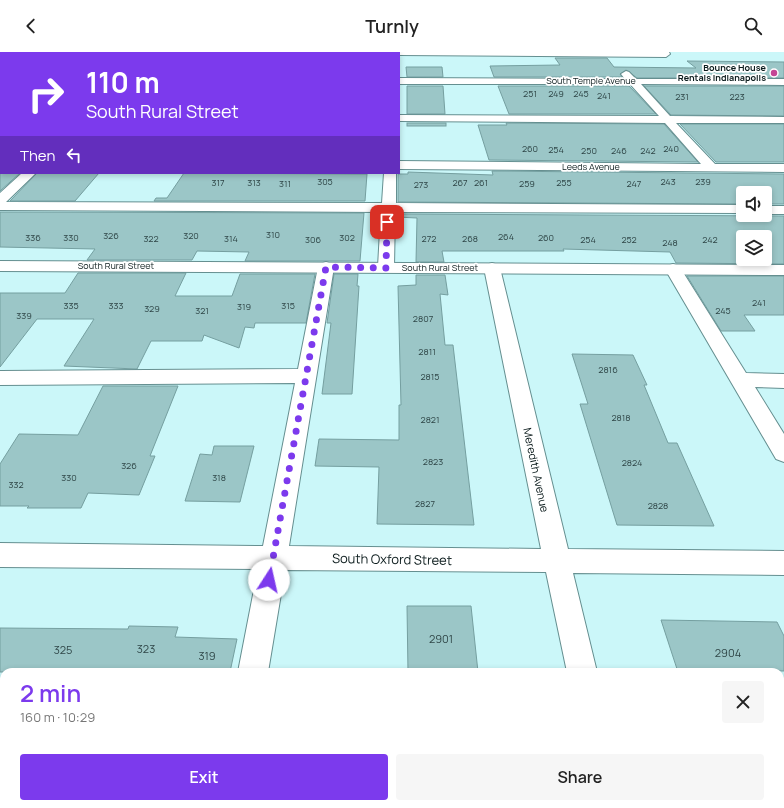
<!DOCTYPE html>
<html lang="en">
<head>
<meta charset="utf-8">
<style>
  :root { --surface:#fff; --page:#f6f6f6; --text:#222; --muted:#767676; --accent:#7c3aed }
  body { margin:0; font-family:Manrope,sans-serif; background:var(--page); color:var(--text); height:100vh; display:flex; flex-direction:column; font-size:15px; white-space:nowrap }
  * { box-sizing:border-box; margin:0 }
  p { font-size:13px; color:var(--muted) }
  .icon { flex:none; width:22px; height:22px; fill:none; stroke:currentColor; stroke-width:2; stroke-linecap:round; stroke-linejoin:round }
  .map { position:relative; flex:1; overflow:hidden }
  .panel { position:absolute; left:0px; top:616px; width:784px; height:140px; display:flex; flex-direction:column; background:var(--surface); border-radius:12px 12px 0 0; box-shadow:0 2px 6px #0003 }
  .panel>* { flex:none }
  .top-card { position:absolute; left:0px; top:0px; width:400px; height:122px; box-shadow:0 2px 6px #0003; background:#7c3aed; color:#fff; overflow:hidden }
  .fabs { position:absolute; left:736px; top:134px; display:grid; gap:8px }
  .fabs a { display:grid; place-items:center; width:36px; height:36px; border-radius:4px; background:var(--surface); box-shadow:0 2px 6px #0003; font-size:20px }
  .pin { position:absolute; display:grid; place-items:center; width:34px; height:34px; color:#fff; margin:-17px; border-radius:8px; box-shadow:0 2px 6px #0006 }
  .me { position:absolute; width:44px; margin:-22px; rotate:10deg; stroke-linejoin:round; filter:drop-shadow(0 0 3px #0008) }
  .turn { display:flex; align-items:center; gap:14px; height:84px; padding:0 20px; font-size:18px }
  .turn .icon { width:52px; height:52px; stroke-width:2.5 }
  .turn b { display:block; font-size:28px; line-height:34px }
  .then { display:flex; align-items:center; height:38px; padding:0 20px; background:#0003; gap:8px; font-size:15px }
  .round { display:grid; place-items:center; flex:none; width:42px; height:42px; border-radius:4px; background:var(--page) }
  .summary { display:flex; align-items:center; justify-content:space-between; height:68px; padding:0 20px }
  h1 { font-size:24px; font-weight:600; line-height:30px; color:var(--accent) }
  .action { display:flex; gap:8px; margin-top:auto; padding:8px 20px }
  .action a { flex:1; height:46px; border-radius:4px; background:var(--accent); color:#fff; font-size:16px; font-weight:600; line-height:46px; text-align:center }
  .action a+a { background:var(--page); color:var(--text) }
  header { display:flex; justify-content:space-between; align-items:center; height:52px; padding:0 20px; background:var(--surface); font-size:18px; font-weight:600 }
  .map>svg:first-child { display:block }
  .building { fill:#9bc6c7; stroke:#759fa0; fill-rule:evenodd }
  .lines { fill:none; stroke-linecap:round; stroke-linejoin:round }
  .minor-casing { stroke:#658f90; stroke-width:2 }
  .major-casing { stroke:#658f90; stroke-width:2 }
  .minor { fill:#fff; fill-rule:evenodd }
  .major { fill:#fff; fill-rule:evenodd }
  .route { stroke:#7c3aed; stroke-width:7; stroke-dasharray:0 12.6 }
  .poi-dot { fill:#c44695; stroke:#fff; stroke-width:1.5 }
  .labels { text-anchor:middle; stroke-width:3.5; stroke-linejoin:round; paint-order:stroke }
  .far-poi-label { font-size:9px; font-weight:bold; fill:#0b1b1c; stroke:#fff; text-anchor:end }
  .far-street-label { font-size:9px; fill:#0b1b1c; stroke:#fff }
  .number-label { font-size:9px; fill:#2f4647 }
  .street-label { font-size:11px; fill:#0b1b1c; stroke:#fff }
  .near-number-label { font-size:11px; fill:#2f4647 }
  .near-street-label { font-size:13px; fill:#0b1b1c; stroke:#fff }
</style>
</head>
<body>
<header><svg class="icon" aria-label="back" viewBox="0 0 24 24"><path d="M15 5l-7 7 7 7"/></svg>Turnly<svg class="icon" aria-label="search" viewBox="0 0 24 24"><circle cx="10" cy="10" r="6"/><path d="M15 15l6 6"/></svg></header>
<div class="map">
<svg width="784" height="756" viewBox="0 0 784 756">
  <rect width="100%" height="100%" fill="#cbf7f9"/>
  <!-- building -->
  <g class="building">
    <path d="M555,6H607L614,15L696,16L687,9L784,10V26H637L626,18L620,22L622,25H494L490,14L560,13Z"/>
    <path d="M406,15H442L443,25H407Z"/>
    <path d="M407,34H443L445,62H407Z"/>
    <path d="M498,34H629L656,62H509Z"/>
    <path d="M644,34H784V64L671,63Z"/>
    <rect x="407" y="71" width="39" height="3"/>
    <path d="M506,71L664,72L698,110L489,108L478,73H507Z"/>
    <path d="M680,72H784V110H716Z"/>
    <path d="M492,119L784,122V152H765V141H743V152L398,150V122H408V120L493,123Z"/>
    <path d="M0,121H20L0,139Z"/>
    <path d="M37,121H99L75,149H10Z"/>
    <path d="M184,121L367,122L365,149H154L156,146H167Z"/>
    <path d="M0,160L364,161L360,209H245L249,200L197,199L192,208H87L95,197L0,195Z"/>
    <path d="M396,162L784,164V212L676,211L670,200L563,197L564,199H442L444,210H416L417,166L396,165ZM743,185H765V207H743Z"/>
    <path d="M78,221H186L175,244H232L240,222H315L306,271H255L254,276L245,275L239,296L204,283L202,289H151L137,317L64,314L94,267H37L0,315V241H65Z"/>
    <path d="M334,222H358L357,234H359L352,342H322L331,271H327Z"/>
    <path d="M416,223H445L448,243L440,242L445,293H453L474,473L377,472L379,415L315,414L319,387L399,388V353H401L398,234L416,233Z"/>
    <path d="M687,224H784V263H744L755,279H721Z"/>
    <path d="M572,302L633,303L647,333H644L668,391H677L714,474L617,473L580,352H588Z"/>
    <path d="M103,334H178L150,404H155L139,443L88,441L81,456H27L29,454H0V412L19,382L78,383Z"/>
    <path d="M214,394H254L240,450L185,449L200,402L212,403Z"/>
    <path d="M407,554H471L478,620H408Z"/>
    <path d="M661,568L777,570L784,584V619L677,617Z"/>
    <path d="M129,574L178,575L175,585L237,587L230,620H0V576L128,577Z"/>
  </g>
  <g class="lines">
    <!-- minor casing -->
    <g class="minor-casing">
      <g id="minor">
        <path d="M260,0H669L670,2L666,5L399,3V1Z"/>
        <path d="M626,19L629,20L636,27H784V33L641,32L670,64L784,65V71H676L715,112H784V120L399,117V109L701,112L665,71L399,69V63L659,64L630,32H399V26L625,27L621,22Z"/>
        <rect x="0" y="24" width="1" height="6"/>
        <rect x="0" y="62" width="1" height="6"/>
        <rect x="0" y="108" width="1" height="8"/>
        <path d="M22,121H36L6,150L382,151L384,121H396V151L743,153V161L395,160L394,215L392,218L386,220L380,218L378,215L381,160L0,158V141Z"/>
        <rect x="765" y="154" width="19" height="8"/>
        <path d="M326,210L332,212L334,215L289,494L541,497L484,216L486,213L492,211L498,213L500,216L568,497L784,499V523L573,521L597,620H567L546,520L285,518L268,620H238L258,517L0,515V491L263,494L295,331L0,333V319L298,317L318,215L320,212Z"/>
        <path d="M673,212L679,214L681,217L746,321L784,322V336L755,335L784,382V410L776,407L665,217L667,214Z"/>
        <rect x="212" y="752" width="36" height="4"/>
        <rect x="594" y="752" width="36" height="4"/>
      </g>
    </g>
    <!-- major casing -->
    <g class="major-casing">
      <path id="major" d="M0,209L784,213V223L0,219Z"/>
    </g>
    <!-- minor -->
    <use href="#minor" class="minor"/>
    <!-- major -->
    <use href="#major" class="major"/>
  </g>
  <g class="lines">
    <!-- route -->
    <path class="route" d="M269,528L326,215L386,216L387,170"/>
  </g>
  <!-- markers -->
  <circle class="poi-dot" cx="774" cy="21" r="4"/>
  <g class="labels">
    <!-- far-poi labels -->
    <g class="far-poi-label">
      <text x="766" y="19">Bounce House<tspan x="766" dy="10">Rentals Indianapolis</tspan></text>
    </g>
    <!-- far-street labels -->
    <g class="far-street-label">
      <text x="591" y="32">South Temple Avenue</text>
      <text x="591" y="118">Leeds Avenue</text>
      <text x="116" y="217">South Rural Street</text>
      <text x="440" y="219">South Rural Street</text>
    </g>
    <!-- number labels -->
    <g class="number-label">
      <text x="530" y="45">251</text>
      <text x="556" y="45">249</text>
      <text x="581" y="45">245</text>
      <text x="604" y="47">241</text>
      <text x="682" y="48">231</text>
      <text x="737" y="48">223</text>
      <text x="530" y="100">260</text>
      <text x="671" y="100">240</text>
      <text x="556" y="101">254</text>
      <text x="589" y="102">250</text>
      <text x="619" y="102">246</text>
      <text x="648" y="102">242</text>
      <text x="325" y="133">305</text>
      <text x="668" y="133">243</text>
      <text x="703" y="133">239</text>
      <text x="218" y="134">317</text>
      <text x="254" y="134">313</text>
      <text x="460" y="134">267</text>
      <text x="481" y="134">261</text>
      <text x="564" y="134">255</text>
      <text x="285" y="135">311</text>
      <text x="527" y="135">259</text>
      <text x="634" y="135">247</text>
      <text x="421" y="136">273</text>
      <text x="273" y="186">310</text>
      <text x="111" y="187">326</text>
      <text x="191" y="187">320</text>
      <text x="506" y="188">264</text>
      <text x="33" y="189">336</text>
      <text x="71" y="189">330</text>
      <text x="347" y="189">302</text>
      <text x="546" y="189">260</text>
      <text x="151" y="190">322</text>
      <text x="231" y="190">314</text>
      <text x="429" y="190">272</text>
      <text x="470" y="190">268</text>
      <text x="313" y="191">306</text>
      <text x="588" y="191">254</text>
      <text x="629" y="191">252</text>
      <text x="710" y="191">242</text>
      <text x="670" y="194">248</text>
      <text x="759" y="254">241</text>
      <text x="71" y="257">335</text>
      <text x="116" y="257">333</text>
      <text x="288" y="257">315</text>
      <text x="244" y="258">319</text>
      <text x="152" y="260">329</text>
      <text x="202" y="262">321</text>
      <text x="723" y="262">245</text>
      <text x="24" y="267">339</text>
      <text x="423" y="270">2807</text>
      <text x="427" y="303">2811</text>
      <text x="608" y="321">2816</text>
      <text x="430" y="328">2815</text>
      <text x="621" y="369">2818</text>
      <text x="430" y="371">2821</text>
      <text x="433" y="413">2823</text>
      <text x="632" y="414">2824</text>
      <text x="129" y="417">326</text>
      <text x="69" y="429">330</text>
      <text x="219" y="429">318</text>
      <text x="16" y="436">332</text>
      <text x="425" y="455">2827</text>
      <text x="658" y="457">2828</text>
    </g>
    <!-- street labels -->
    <g class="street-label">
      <text transform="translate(536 418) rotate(78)" y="4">Meredith Avenue</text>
    </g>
    <!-- near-number labels -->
    <g class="near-number-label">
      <text x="441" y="591">2901</text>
      <text x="146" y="601">323</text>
      <text x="63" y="602">325</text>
      <text x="728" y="605">2904</text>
      <text x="207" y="608">319</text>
    </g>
    <!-- near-street labels -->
    <g class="near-street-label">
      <text transform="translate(392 507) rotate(1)" y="5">South Oxford Street</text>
    </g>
  </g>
</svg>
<div class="fabs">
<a><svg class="icon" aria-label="sound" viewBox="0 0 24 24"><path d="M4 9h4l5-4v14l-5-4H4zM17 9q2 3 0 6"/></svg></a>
<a><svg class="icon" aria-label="layers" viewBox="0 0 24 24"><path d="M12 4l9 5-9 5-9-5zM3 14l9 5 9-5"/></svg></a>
</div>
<div class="pin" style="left:387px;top:170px;background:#d93025"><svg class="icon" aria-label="arrive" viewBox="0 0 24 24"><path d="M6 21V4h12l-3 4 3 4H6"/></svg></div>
<svg class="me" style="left:269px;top:528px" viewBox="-20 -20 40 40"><circle r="19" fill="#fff"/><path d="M0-13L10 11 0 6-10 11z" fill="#7c3aed"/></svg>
<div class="top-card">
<div class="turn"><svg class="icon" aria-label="right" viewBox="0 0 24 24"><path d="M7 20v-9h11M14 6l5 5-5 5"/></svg><div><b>110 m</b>South Rural Street</div></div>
<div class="then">Then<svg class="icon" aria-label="left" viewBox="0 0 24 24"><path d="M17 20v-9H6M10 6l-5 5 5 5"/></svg></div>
</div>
<section class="panel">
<div class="summary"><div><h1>2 min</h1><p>160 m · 10:29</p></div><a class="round"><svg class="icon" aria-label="close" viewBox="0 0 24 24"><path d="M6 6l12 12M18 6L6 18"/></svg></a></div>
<div class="action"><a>Exit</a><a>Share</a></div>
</section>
</div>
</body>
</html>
